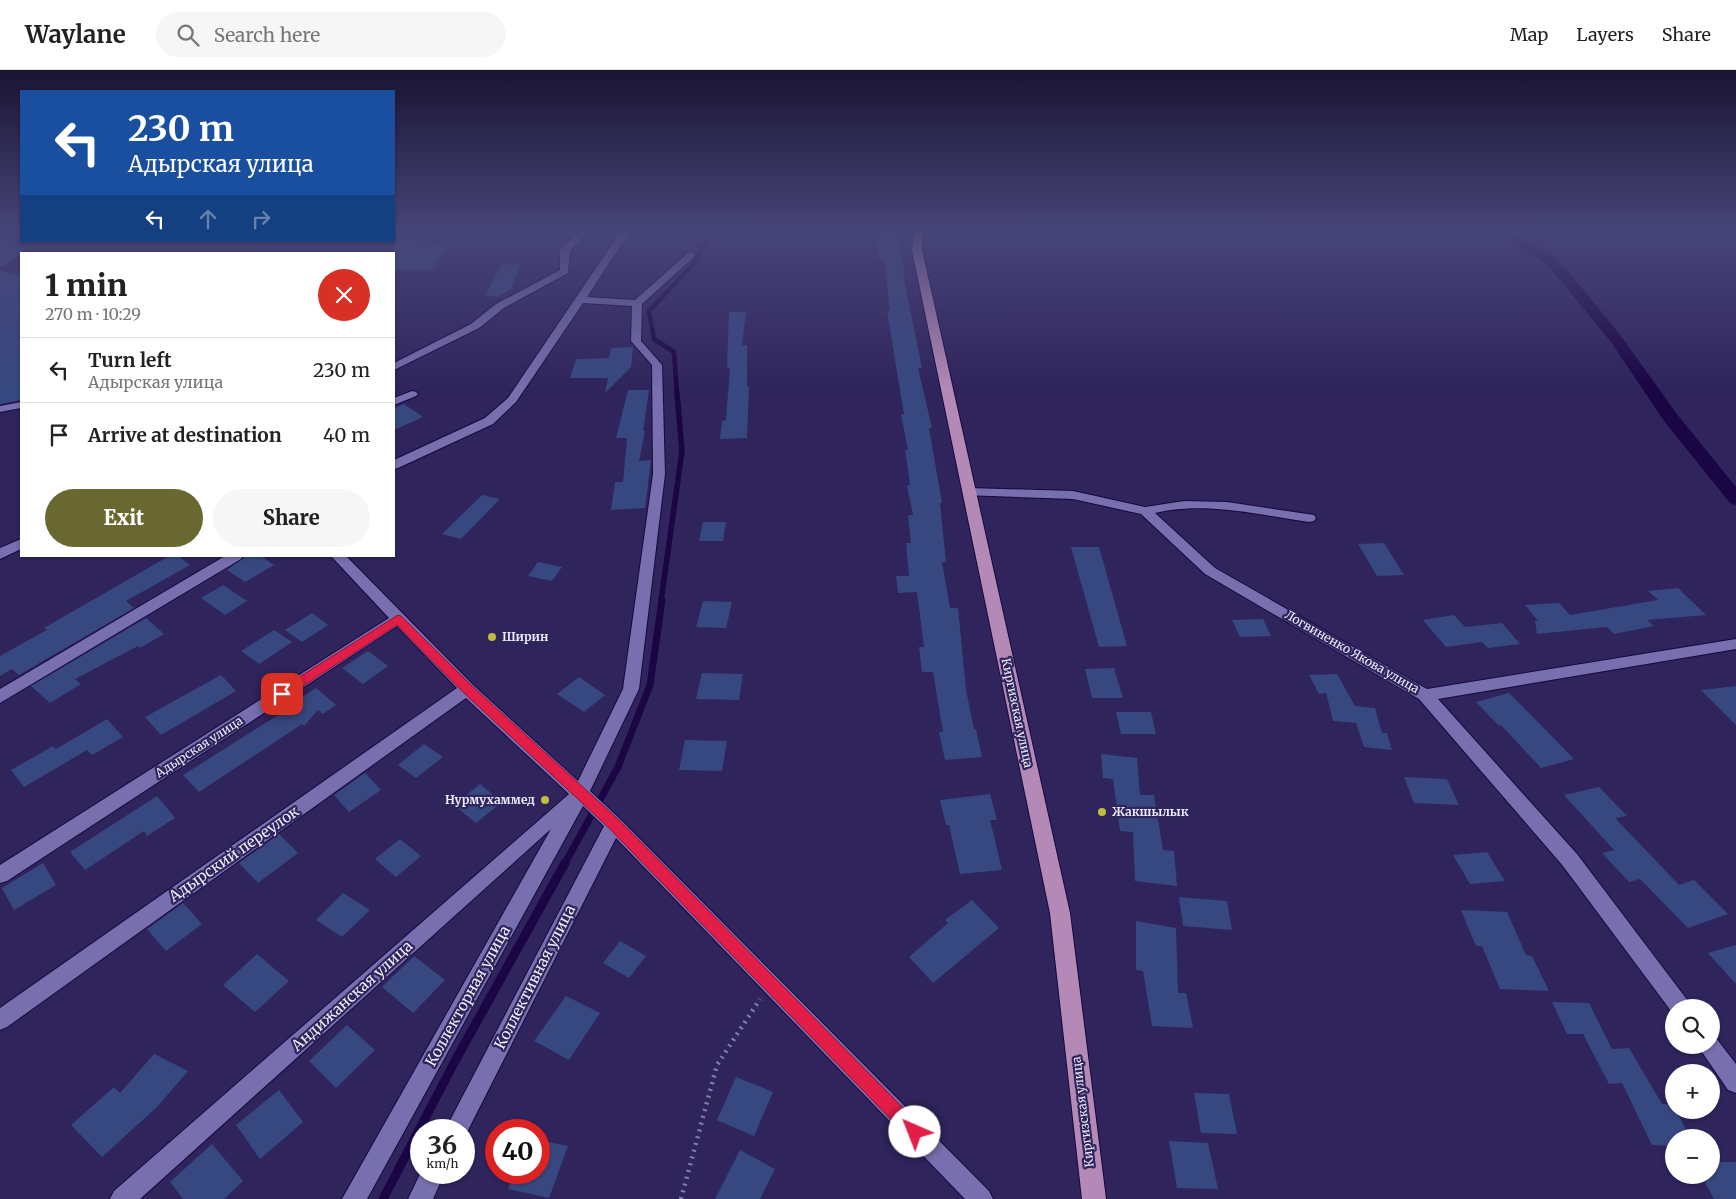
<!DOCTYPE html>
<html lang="en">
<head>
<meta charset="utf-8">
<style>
  :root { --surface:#fff; --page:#f6f6f6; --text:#222; --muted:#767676; --line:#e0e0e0; --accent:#696830 }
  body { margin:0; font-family:Merriweather,serif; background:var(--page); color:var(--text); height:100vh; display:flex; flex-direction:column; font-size:19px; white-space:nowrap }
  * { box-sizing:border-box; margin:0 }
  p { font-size:16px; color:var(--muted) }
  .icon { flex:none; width:28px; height:28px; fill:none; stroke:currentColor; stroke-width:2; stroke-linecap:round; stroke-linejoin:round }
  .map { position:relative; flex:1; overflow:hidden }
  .side { position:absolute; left:20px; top:182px; width:375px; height:305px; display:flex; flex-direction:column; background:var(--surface); border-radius:0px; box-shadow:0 1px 4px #0004 }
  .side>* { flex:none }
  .guide { position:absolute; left:20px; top:20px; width:375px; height:152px; border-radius:0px; box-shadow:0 1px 4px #0004; background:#1a4fa0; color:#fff; overflow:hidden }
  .tools { position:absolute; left:1665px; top:929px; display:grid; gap:10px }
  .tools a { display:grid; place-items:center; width:55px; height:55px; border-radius:50%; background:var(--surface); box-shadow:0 1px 4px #0004; font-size:25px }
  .speed { position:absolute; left:410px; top:1049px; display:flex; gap:10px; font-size:25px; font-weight:700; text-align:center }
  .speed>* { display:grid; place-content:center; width:65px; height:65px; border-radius:50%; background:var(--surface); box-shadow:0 1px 4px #0004; line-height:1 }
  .speed small { font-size:12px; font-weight:400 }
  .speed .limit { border:8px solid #d22; background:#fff; color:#111 }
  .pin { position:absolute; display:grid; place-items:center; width:42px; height:42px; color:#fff; margin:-21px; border-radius:10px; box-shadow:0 2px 8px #0006 }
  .me { position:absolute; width:55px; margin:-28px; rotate:316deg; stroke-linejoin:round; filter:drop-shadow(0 0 4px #0008) }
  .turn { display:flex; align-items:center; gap:18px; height:105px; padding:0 25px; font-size:22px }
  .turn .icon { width:65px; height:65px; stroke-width:2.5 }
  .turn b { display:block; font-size:35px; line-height:42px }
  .lanes { display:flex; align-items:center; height:48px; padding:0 25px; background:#0003; justify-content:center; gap:25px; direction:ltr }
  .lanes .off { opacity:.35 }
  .round { display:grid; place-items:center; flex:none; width:52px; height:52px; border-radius:26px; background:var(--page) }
  .headline { display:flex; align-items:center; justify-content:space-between; height:85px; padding:0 25px }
  h1 { font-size:30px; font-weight:800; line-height:38px }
  .primary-button { display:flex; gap:10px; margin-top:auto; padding:10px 25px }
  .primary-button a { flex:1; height:58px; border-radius:30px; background:var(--accent); color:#fff; font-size:20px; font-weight:800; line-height:58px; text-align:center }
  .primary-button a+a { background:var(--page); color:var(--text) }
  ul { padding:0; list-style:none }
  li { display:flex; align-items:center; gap:15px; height:65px; padding:0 25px; border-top:1px solid var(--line) }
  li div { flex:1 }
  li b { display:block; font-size:19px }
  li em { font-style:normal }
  header { display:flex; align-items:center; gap:30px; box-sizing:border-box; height:70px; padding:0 25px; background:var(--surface); border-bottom:1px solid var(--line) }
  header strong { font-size:24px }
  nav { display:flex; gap:28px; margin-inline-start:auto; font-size:18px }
  .search { width:350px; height:45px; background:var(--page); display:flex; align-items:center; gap:12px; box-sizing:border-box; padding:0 18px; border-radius:28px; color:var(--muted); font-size:19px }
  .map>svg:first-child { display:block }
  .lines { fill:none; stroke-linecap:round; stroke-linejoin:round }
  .stream-far3 { stroke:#1a0545; stroke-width:4.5 }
  .stream-far2 { stroke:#1a0545; stroke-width:5.5 }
  .stream-far1 { stroke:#1a0545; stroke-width:7 }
  .stream { stroke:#1a0545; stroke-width:9 }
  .canal { fill:#1a0545; fill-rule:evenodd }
  .building { fill:#374880 }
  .minor-casing { stroke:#19083f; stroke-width:2 }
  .major-casing { stroke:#19083f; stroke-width:2 }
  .path { stroke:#857fa4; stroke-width:4.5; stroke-dasharray:2 5; stroke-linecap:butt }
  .minor { fill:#776fae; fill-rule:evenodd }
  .major { fill:#b489b6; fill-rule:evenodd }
  .route { fill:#e11d48; stroke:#92132f }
  .poi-dot { fill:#bfbe41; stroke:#2f245c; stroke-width:2 }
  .labels { text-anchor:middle; stroke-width:4.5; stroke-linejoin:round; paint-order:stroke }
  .poi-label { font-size:12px; font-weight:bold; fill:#edecfb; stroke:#2f245c; text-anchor:start }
  .street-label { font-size:12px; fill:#edecfb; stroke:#2f245c }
  .near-street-label { font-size:15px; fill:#edecfb; stroke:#2f245c }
</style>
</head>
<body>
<header>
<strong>Waylane</strong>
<div class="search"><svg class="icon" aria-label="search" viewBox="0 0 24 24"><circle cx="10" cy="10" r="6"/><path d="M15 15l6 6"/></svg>Search here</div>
<nav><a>Map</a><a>Layers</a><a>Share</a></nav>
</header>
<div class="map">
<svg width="1736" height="1129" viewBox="0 0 1736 1129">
  <rect width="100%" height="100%" fill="#2f245c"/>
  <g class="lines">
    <!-- stream-far3 -->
    <path class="stream-far3" d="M677,325L674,282L654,269L649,241L692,196L714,161"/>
    <!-- stream-far2 -->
    <path class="stream-far2" d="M661,531L682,381L677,323"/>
    <!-- stream-far1 -->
    <path class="stream-far1" d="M564,795L618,697L650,615L662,530"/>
    <!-- stream -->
    <path class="stream" d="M383,1129L455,991L565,793"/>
    <!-- canal -->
    <path class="canal" d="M1496,161H1512L1558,189L1621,266L1676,343L1736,417V435L1730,433L1664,351L1611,272L1548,195Z"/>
  </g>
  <!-- building -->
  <g class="building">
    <path d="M875,165H897L905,204H903L922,298H918L932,358H929L942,433H940L946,492H942L950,538H958L966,620L974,659H976L982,687L945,690L939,662H943L933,602H922L919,577H924L917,522L898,523L896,506H909L906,473H911L908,445H913L907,415H910L905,380H908L901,344H904L887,241H890L884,189H879Z"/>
    <path d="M418,168L419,176L449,173L434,200H394V169Z"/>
    <path d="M0,171L26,181L0,197Z"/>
    <path d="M520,194L512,218L499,227L485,225L502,195Z"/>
    <path d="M0,201L21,206V330L0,334Z"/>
    <path d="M729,242H746L742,275H747V316H749L747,368L720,369L722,351L726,350L730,298L727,297Z"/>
    <path d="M633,277L631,297L605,323L608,308H570L576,289L609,288L611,278Z"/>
    <path d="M628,320H649L643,361H645L639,391L651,390L645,438L611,440L615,412H623L627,368H616Z"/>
    <path d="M404,334L423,347L394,360V338Z"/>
    <path d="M482,425L500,429L461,469L442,464Z"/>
    <path d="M703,452H726L723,471H699Z"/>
    <path d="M1384,473L1404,505L1377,506L1358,474Z"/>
    <path d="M1071,477H1099L1127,576L1099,577Z"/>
    <path d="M169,486H178L190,495L126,531L134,538L19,605L12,599L0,606V586L47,560L44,558Z"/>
    <path d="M246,486H261L274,495L245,512L227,500Z"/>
    <path d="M538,492L562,497L552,511L528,506Z"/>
    <path d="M223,515L247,531L225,545L201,528Z"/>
    <path d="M1678,518L1706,545L1647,550L1654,556L1614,564L1607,557L1537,564L1535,551H1538L1525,535L1559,533L1570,545L1658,530L1648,521Z"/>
    <path d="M703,531L732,532L726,558L696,557Z"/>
    <path d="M312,543L328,555L302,572L285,560Z"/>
    <path d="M1454,545L1465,557L1502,553L1520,574L1488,578L1482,572L1446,577L1423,550Z"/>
    <path d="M146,548L164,564L140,578L138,576L75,609L81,614L50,633L31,616Z"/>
    <path d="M1263,549L1271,566L1240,567L1232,550Z"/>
    <path d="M274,560L292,572L259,594L241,581Z"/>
    <path d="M368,581L388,596L363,614L342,598Z"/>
    <path d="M1114,598L1123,628H1092L1085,599Z"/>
    <path d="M702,603L743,604L739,630L696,629Z"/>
    <path d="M1337,604L1355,636L1375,638L1382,663H1387L1392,680L1364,677L1356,653L1333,651L1326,623L1319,624L1309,605Z"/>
    <path d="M221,605L236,621L161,665L145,647Z"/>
    <path d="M579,607L605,625L584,642L557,624Z"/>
    <path d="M1736,616V655L1701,620Z"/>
    <path d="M316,618L336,635L323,644L318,640L304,656L302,654L199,722L183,705L286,640L285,638Z"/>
    <path d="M1509,623L1533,647L1574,689L1541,698L1501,655L1499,656L1476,632Z"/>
    <path d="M1116,642H1151L1156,664H1121Z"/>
    <path d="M107,649L123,667L92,685L87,680L24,717L11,700L53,676L56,679Z"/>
    <path d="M685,670L727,671L722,701L679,700Z"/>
    <path d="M424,674L443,687L416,708L398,695Z"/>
    <path d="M1101,684L1137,688L1140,725H1154L1163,780L1174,781L1177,816L1135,811L1133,762L1120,761L1113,709L1103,708Z"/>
    <path d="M365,703L381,720L349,742L334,725Z"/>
    <path d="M1404,707L1447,709L1459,735L1414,733Z"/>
    <path d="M480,714L502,732L476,753L454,735Z"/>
    <path d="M1599,717L1627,746L1615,748L1679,815L1694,810L1728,844L1688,858L1640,809L1629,812L1602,783L1614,780L1564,725Z"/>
    <path d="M990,724L997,750H990L1002,800L960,804L949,755H946L940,730Z"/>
    <path d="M157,726L175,748L147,766L144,761L85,800L70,782Z"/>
    <path d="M279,764L298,783L258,813L239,793Z"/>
    <path d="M400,769L421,786L396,807L375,789Z"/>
    <path d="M1487,782L1505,811L1470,814L1453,785Z"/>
    <path d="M43,793L56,815L14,840L2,818Z"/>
    <path d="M343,823L370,840L342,867L316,850Z"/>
    <path d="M1179,827L1227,831L1232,860L1183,856Z"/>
    <path d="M972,830L999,858L933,913L909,887L948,853L945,850Z"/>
    <path d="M183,833L202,854L166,881L147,859Z"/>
    <path d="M1461,840L1507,842L1526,885L1532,886L1549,921L1500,919L1482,876H1476Z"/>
    <path d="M1136,851L1176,858L1178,923H1186L1193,958L1152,956L1143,901L1136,900Z"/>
    <path d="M620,871L646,886L629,908L603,893Z"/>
    <path d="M1736,875V914L1708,883Z"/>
    <path d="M257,884L289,911L255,942L223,915Z"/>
    <path d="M414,886L445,910L413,943L382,917Z"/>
    <path d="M566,926L600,943L569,990L534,971Z"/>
    <path d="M1552,932L1589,933L1612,979L1629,978L1662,1034H1673L1674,1040H1676L1690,1068H1674V1076L1652,1075L1622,1013L1609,1014L1583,964H1567Z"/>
    <path d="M347,955L375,980L336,1018L309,991Z"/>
    <path d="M154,984L188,1001L157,1037L102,1087L71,1055L114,1017L120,1023Z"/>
    <path d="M736,1007L773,1022L754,1066L717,1050Z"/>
    <path d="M279,1020L303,1052L260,1089L236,1055Z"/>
    <path d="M1194,1023L1229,1024L1237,1064L1201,1063Z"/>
    <path d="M539,1070L568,1076L549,1128L508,1119L514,1102H539Z"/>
    <path d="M1169,1071L1208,1073L1218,1119L1177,1118Z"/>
    <path d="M212,1074L243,1111L224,1129H183L170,1112Z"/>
    <path d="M740,1080L775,1099L760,1129H715Z"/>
    <path d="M1711,1092H1736V1129H1714L1701,1105H1711Z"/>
  </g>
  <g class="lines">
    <!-- minor casing -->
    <g class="minor-casing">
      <g id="minor">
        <path d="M579,161H589L570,181L568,203L504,238L479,258L394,300V293L471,254L496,234L560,200V180Z"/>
        <path d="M621,161H630L587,227L635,230L688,183L691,182L696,185L642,234L641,271L662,295L665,404L639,619L590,721L620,749L989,1121L993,1129H965L616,768L464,1068V1060H445L604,756L583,736L367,1129H342L551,759L140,1129H110L114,1121L569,724L466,628L7,957L0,960V938L457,618L397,556L7,811L0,813V795L389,548L331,486H346L473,615L578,711L623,619L653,404L652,295L631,271L632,236L583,233L516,332L493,354L398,398L394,399V390L485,348L508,328Z"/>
        <path d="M412,321L416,322L418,324L416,326L394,335V328Z"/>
        <path d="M21,332V338L0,342V336Z"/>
        <path d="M969,418L1073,421L1145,437L1184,431L1227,432L1314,445L1316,448L1314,451L1309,452C1259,445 1205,431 1155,443L1215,498L1427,619L1736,569V579L1438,629L1577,784L1688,931L1691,938H1674V945L1563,796L1419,629L1205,504L1141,444L1073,429L964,425L963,422L964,419Z"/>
        <path d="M21,469V479L0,489V478Z"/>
        <path d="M225,486H243L241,489L0,633V619Z"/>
        <path d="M1711,965L1716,968L1736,994V1023L1728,1020L1702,982L1698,975H1711Z"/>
        <path d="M421,1102H445L433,1129H408Z"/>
      </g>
    </g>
    <!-- major casing -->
    <g class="major-casing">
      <path id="major" d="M914,161H922V180L1070,843L1106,1129H1082L1050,843L912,180Z"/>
    </g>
    <!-- path -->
    <path class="path" d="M681,1129L717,995L760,929"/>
    <!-- minor -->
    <use href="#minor" class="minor"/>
    <!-- major -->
    <use href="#major" class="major"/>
  </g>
  <!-- sky -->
  <linearGradient id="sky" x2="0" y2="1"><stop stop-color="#1a1433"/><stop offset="0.5" stop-color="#474578"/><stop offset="1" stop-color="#474578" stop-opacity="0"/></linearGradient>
  <rect width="1736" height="320" fill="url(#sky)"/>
  <!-- route -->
  <path class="route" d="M398,545L401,546L472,616L619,750L921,1056L924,1062L921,1068L915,1070L909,1068L609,758L463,622L397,555L286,627H277L276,624L277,621Z"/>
  <!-- markers -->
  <g class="poi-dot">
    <circle cx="492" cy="567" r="5"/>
    <circle cx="545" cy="730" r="5"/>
    <circle cx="1102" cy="742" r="5"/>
  </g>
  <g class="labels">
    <!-- poi labels -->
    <g class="poi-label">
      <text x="502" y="571">Ширин</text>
      <text x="535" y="734" text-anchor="end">Нурмухаммед</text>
      <text x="1112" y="746">Жакшылык</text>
    </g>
    <!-- street labels -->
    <g class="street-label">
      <text transform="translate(1352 582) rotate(30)" y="4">Логвиненко Якова улица</text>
      <text transform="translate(1017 643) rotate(78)" y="4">Киргизская улица</text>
      <text transform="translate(199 677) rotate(-33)" y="4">Адырская улица</text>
      <text transform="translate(1083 1042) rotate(-97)" y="4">Киргизская улица</text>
    </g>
    <!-- near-street labels -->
    <g class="near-street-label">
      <text transform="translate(234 784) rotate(-35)" y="5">Адырский переулок</text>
      <text transform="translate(535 907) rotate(-63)" y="5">Коллективная улица</text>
      <text transform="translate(352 926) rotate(-42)" y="5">Андижанская улица</text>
      <text transform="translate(468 926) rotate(-61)" y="5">Коллекторная улица</text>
    </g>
  </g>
</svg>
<div class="tools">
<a><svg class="icon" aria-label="search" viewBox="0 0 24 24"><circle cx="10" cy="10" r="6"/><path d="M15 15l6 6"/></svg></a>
<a>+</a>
<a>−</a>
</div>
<div class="speed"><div>36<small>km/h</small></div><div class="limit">40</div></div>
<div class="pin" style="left:282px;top:624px;background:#d93025"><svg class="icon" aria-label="arrive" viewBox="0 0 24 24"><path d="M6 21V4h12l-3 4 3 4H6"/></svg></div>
<svg class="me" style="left:915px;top:1062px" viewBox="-20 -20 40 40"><circle r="19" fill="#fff"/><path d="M0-13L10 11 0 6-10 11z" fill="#e11d48"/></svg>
<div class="guide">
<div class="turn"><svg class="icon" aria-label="left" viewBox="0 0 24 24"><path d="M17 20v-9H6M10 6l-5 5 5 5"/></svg><div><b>230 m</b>Адырская улица</div></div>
<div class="lanes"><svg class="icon" aria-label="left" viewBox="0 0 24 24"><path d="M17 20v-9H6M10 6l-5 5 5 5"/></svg><svg class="icon off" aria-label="ahead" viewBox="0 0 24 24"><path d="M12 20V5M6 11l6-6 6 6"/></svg><svg class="icon off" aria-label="right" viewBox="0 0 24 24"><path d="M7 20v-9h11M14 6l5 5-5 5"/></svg></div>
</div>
<section class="side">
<div class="headline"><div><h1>1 min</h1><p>270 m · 10:29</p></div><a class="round" style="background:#d93025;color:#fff"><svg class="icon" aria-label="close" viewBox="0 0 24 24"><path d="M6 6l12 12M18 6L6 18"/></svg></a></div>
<ul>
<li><svg class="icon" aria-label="left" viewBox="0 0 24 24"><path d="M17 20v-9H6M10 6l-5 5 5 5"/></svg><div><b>Turn left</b><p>Адырская улица</p></div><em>230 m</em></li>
<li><svg class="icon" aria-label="arrive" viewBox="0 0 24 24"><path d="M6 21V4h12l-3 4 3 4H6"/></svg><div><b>Arrive at destination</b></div><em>40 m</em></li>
</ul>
<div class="primary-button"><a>Exit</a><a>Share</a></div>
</section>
</div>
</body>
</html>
